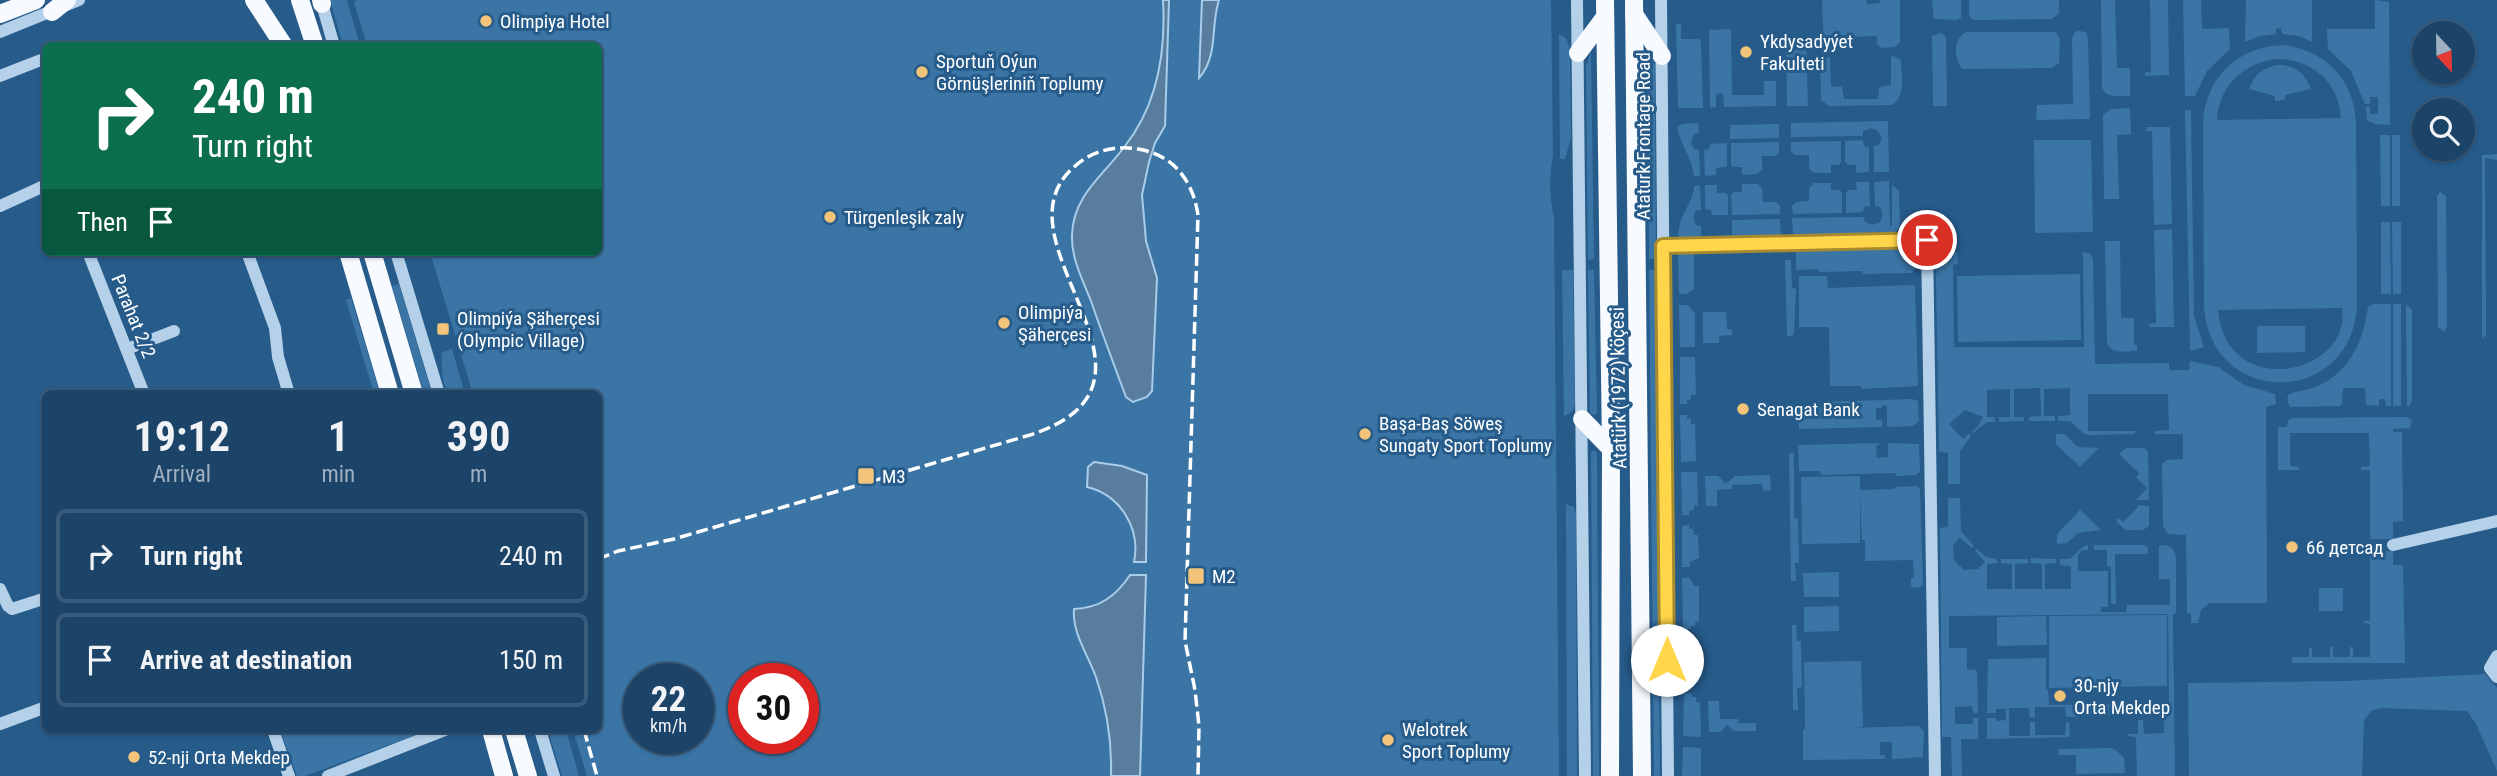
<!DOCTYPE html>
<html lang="en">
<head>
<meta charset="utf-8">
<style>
  :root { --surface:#1c4468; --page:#254b6e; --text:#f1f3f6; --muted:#a0b0c0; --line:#3a5c7c }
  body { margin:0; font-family:"Roboto Condensed",sans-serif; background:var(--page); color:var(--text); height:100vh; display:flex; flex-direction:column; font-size:26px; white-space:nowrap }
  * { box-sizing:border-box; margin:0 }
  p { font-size:23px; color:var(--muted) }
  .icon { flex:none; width:38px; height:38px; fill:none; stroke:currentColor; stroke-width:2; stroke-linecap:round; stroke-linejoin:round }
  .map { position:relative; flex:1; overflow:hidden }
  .details { position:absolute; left:42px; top:390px; width:560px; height:343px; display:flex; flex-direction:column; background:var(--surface); border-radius:10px; box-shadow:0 2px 5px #0004,0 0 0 2px var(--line) }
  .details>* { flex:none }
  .top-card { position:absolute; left:42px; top:42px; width:560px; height:214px; border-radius:10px; box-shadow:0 2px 5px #0004,0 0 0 2px var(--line); background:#0b6e4f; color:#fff; overflow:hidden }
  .needle { width:46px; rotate:158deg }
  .controls { position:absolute; left:2412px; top:21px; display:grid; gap:14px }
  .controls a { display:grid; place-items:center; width:63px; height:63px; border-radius:50%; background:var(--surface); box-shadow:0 2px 5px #0004,0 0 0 2px var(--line); font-size:35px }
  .speed { position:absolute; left:623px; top:663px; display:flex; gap:14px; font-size:35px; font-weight:700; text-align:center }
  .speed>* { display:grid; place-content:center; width:91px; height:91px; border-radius:50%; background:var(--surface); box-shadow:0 2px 5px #0004,0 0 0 2px var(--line); line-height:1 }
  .speed small { font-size:18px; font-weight:400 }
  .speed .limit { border:10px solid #d22; background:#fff; color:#111 }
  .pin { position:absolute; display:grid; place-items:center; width:60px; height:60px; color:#fff; margin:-30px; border:4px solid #fff; border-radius:50%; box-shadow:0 2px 7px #0007 }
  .me { position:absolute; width:77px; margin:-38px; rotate:0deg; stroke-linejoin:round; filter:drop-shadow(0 0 5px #0008) }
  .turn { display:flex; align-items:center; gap:24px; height:147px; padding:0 35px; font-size:32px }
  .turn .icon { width:91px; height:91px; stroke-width:2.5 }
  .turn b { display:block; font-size:49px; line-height:60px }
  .then { display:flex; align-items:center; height:66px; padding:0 35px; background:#0003; gap:14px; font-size:26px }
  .eta { display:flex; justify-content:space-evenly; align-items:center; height:119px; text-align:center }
  .eta b { font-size:42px; font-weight:700; line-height:49px }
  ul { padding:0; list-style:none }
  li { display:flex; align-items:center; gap:21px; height:94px; margin:0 14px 10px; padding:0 21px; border:4px solid var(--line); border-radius:10px }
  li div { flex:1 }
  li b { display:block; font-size:26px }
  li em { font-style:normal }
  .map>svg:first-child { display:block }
  .green { fill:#3b75a6; fill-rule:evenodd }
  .water { fill:#597d9d; stroke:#a8cdea; stroke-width:2 }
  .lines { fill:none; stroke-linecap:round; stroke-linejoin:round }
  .minor { stroke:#b4d1e9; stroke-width:12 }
  .major { stroke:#f7fafe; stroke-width:18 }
  .rail { stroke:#fff; stroke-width:3.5; stroke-dasharray:12 5; stroke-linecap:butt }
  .route-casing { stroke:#a68a30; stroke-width:18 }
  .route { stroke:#ffd54a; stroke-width:12 }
  .poi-dot { fill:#f2c479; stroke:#265b8a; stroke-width:2.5 }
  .labels { text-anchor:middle; stroke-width:6; stroke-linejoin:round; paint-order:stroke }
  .poi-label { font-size:19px; fill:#fff; stroke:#265b8a; text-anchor:start }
  .street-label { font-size:19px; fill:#fff; stroke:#265b8a }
</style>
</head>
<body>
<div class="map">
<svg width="2497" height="776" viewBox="0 0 2497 776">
  <rect width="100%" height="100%" fill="#265b8a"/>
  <!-- green -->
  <g class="green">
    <path d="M330,0H347L360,45H343Z"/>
    <path d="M356,0H1551L1553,155C1549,177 1549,196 1554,218L1559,776H587L573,730H598V394H473L430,252H598V46L367,45L354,3ZM639,679H698V738H639ZM744,679H803V738H744Z"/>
    <path d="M1822,0H1866L1867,4L1879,3L1880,0H1900V42L1895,47L1881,48L1877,44V36L1844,37L1843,48L1824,49Z"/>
    <path d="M1932,0H1961V18L1957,20L1934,19Z"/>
    <path d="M1969,0H2059V13L2052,19L1973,20L1969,15Z"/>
    <path d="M2101,0H2115L2117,68H2130V96C2119,96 2107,99 2102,88Z"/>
    <path d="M2150,0H2168L2169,75L2145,76V72H2151Z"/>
    <path d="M2183,0H2201L2202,29L2229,28L2230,49L2207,71L2195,96H2185Z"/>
    <path d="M2246,0H2312V42L2299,36L2282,34L2281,28L2276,29V34L2260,36L2245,42Z"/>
    <path d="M2375,0L2389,2L2390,125L2375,124L2367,120L2366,107H2370V114H2378V97H2370V104H2365L2351,71L2328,49L2327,29H2375Z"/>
    <path d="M1676,24H1681V39H1698L1701,41L1703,108H1678Z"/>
    <path d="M1731,29L1732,95H1764V81H1776V106L1724,107L1723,93L1716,94V107L1710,108L1709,30Z"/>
    <path d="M2078,31L2086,32L2088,39L2090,119L2036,120L2037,105L2073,104L2072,39L2074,33Z"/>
    <path d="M1966,32H2055L2060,39L2059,63L2052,68L1963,69C1953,60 1953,38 1966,32Z"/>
    <path d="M1941,33L1946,37L1947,106H1933L1932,36Z"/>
    <path d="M1559,34L1566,38L1570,49L1571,138L1565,159H1560Z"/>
    <path d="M1786,38H1806L1808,106H1787Z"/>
    <path d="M2284,45C2326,51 2353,79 2356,121L2357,306C2351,407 2212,408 2204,308L2203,122C2206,76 2239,46 2284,45ZM2274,59C2310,58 2339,81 2341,118L2217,120C2219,86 2242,65 2274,59ZM2342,308C2352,375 2226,402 2218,310Z"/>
    <path d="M1591,51L1594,259L1588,260L1586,67Z"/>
    <path d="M1648,51L1655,65L1656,259H1649Z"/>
    <path d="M1891,55L1901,60C1901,75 1907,98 1891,105L1829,106L1821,100L1820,63L1823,58L1830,57L1831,86L1842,87L1844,99H1878L1879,87L1891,85Z"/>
    <path d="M2278,65C2295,65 2305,73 2311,89L2285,95V100L2275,101V96L2249,89C2254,75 2263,67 2278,65Z"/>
    <path d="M2130,108L2131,134L2117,135L2119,199H2104L2103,115L2111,109Z"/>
    <path d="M2185,110H2191L2194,316L2204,347L2190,351Z"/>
    <path d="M1888,121L1889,172H1874V146L1879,145L1882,138L1878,131L1871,128L1863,131V136L1791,137V123Z"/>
    <path d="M1698,123L1699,133L1694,134L1691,142L1694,149L1699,150L1700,176H1694C1693,160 1680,144 1677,127L1682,124Z"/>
    <path d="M1779,124V138L1730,139V125Z"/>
    <path d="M2146,127H2170L2172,224L2154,225L2152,131H2146Z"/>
    <path d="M2380,135H2390V206H2381Z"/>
    <rect x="2392" y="135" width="8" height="71"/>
    <path d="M1863,140L1864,146L1869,147V172L1856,173V165H1848L1845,162V141Z"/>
    <path d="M2091,140L2093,232L2035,233L2034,140Z"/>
    <path d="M1841,141V162L1839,165H1831V173H1814L1809,169V155H1795L1791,152V142Z"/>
    <path d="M1779,142V152L1776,156H1762V170L1757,174L1742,175V167H1733L1731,165V143Z"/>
    <path d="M1727,143V165L1725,167L1716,168V175L1705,176L1704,150L1709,149L1710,144Z"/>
    <path d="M2497,154V160L2485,158L2486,335L2482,338V155Z"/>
    <path d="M1889,181L1890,226H1892V185L1899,191L1900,226L1896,232L1793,235L1792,218L1864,217L1865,222L1872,225L1880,222L1883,214L1880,207L1875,206L1874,182Z"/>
    <path d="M1856,182H1869L1870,206L1864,207L1863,212L1846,213V193L1848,190H1857Z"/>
    <path d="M1814,183H1831V190H1839L1842,193V213L1793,214L1792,206L1796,202L1809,201V188Z"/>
    <path d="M1742,184H1758L1762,189L1763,202H1776L1780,206V214L1732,215L1731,195L1734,192H1742Z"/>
    <path d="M1700,185L1701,210H1696L1693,218L1696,225L1701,226V237L1678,238C1678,215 1694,202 1694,186Z"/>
    <path d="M1705,185H1717V193H1725L1728,195V215H1712L1711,210L1705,209Z"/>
    <path d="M2440,192L2446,196L2447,327L2444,332L2438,327L2437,196Z"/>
    <path d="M1780,219L1781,235L1732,237V220Z"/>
    <path d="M1935,221H1949L1950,252H1957L1958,264L1953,265L1954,347H2084L2083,252L2091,254L2093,259L2095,364L2169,363V370H2189L2190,361L2218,367L2244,385L2275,394L2276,404L2266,407L2267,603H2209L2201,610L2198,623H2191V614L2187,613L2186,535L2168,534L2163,526L2162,464L2167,460L2183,459V434H2155V431L2169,430L2168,394H2088V431H2135V434L2088,435L2083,433L2070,421H2058V416L2070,415V388L2044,389V416H2055V421H2029V417L2041,416L2040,388L2014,389V417H2024V421L1999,422V417H2010V389L1987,390V417H1995V422H1987L1973,433L1972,432L1979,425L1983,417L1965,410L1949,424L1963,439L1969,434L1971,436L1960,451V484H1948V453L1939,452Z"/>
    <path d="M2381,222H2390L2391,294H2381Z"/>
    <path d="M2392,222H2401V294H2393Z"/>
    <path d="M2172,229L2174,327H2149V324L2156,323L2154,230Z"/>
    <path d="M2105,241H2120L2121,318H2134V345H2137V351C2126,351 2112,355 2107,343Z"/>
    <path d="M1912,248L1917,254L1918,264L1912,273L1863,274L1862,271L1819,272L1818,269L1796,270V251Z"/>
    <path d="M1678,252H1694V289L1686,294H1679Z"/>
    <path d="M1785,260H1791L1792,288L1796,289L1794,334L1792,336H1787Z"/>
    <path d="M1562,270H1573L1575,404L1572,412L1564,416Z"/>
    <path d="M1588,270H1594L1597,413L1594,415L1590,413Z"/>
    <path d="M1649,270H1656L1660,776H1654Z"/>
    <path d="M2080,274L2081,340L1958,342L1957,276Z"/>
    <path d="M1799,276H1827L1828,288L1915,285L1918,386L1861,389V386H1830L1829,327H1799Z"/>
    <path d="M399,284L432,394H424L392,286Z"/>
    <path d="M351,298L380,394H374L346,300Z"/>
    <path d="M2374,304H2391V406H2386L2385,399H2379V406L2366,405L2365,388H2343L2342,404L2340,406L2290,407L2287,400L2289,394C2298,391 2307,390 2316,387C2350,372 2363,342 2368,307Z"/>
    <rect x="2393" y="304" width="8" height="102"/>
    <path d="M2406,304L2412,310V401L2409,406H2407Z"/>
    <path d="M1679,305H1687L1695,313V347H1680Z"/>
    <path d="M1703,312H1726L1727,329L1732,330V335L1719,336V343H1703Z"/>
    <path d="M2257,326H2305V352L2257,353Z"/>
    <path d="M452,349L465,394H450C440,383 443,367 441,353Z"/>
    <path d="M1680,357H1695L1696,395H1691V400H1687V404H1680Z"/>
    <path d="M1912,399L1918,401L1919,421L1913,426L1887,427V406L1882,405V408H1876V420H1882V427L1799,429V407L1823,406L1824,402Z"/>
    <path d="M1680,415H1687V419H1691V424H1695L1696,461L1681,462Z"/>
    <path d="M2292,418L2407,417L2412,420L2410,428L2393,429V432H2402L2403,521L2393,522V539H2370V470H2361V467L2370,466L2369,433H2290V466L2299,467V470H2278V427H2287L2288,420Z"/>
    <path d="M2056,434H2064L2078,447L2099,448L2080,467L2056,444Z"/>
    <path d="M1882,443L1876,446L1877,458L1888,457V443L1919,444L1920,472L1915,475L1896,476L1895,473L1821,475L1820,471H1799L1798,445Z"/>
    <path d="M2126,448H2144L2148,451L2149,500H2136L2147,488L2136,477L2139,473L2119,454Z"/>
    <path d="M1593,450L1597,453L1599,776H1593L1591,453Z"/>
    <path d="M1789,453H1794V518L1798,519L1799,563H1795L1796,581H1791Z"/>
    <path d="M1681,472H1697L1698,505L1694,506V510L1689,511V515H1682Z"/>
    <path d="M1770,475L1771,490L1763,491L1762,484L1732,485V489L1717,490V506H1706L1705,476H1718L1726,484L1735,476Z"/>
    <path d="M1860,476V490L1894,489L1895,487L1917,486L1920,488L1923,584L1920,587L1914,588L1911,586V578H1914L1913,560L1865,561V540H1862L1860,496V543L1802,544L1801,477Z"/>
    <path d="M1948,498H1960L1961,531L1974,546L1972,548L1960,538L1953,545L1954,560L1964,570L1978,569L1985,562L1975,551L1977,549L1986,557L1997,559V563L1987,564V589H2012V564L2001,563V559H2028V563L2015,564V589H2042V564L2031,563V558L2056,559V563L2045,564V589H2071V566L2060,565V559H2070L2084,546L2088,545V550H2082L2078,555V571H2108V607H2101V612H2126L2127,605H2170V579H2159V546L2167,545L2173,549L2176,557V614H2173L2175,776H2137L2136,737L2128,736V734H2138V720H2143L2144,734L2164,733L2163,706H2144L2143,716H2138V706H2114L2113,716H2109L2108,706L2078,707L2077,717H2066L2065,707H2035V717L2030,718L2029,708H2009V736H2030V722H2035V735H2065L2066,722H2069L2070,737L1987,739V718H1996V721L2006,720V709H1996V713H1987L1988,659L2046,658V689L2048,690L2049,705L2169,703L2168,614L1949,616V648H1967V669L1976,670L1977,673L1978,713H1973L1972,706L1955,707V724H1973V718H1978V739H1961L1962,776H1952L1951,737H1942L1940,528L1948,527Z"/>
    <path d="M1566,504L1574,507L1576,515L1577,776H1567Z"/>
    <path d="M2137,505L2149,506V526L2143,530H2125L2116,521L2118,518L2123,522L2138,507Z"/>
    <path d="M2080,510L2101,530L2078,533L2067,543L2057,544V534Z"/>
    <path d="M1689,525V529H1693L1694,535H1698L1699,558L1690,562V567H1682V526Z"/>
    <path d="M2094,545H2144L2148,547V554H2115L2116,604H2111V567L2107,566V550H2094Z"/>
    <path d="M2370,551H2393V565H2403L2405,663H2292V657H2309V647L2312,648V657H2330V647H2333V657H2350V647H2353V657H2370V624L2364,623V621H2370Z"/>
    <path d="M1839,572V597H1804L1803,573Z"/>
    <path d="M1682,578H1690L1694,586H1699V621L1695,622V626H1691V629H1683Z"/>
    <rect x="2319" y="588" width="24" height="23"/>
    <path d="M1839,606V631L1804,632V607Z"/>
    <path d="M2167,615V686L2049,688V616Z"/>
    <path d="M2046,616L2047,645L1997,646V617Z"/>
    <path d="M1792,625H1796L1797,641H1801L1802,687L1797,688L1798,710H1793Z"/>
    <path d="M1683,641H1691V645H1695V650H1700V673L1691,677V681L1684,682Z"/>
    <path d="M1861,661L1863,727L1847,728L1919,726L1924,731L1923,757L1892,759V742H1880V755H1885V759L1803,760V729H1805L1804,662Z"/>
    <path d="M2485,674L2497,688V771L2476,724L2467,711L2380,708L2371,711L2364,720L2362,776H2189L2188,683L2346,681Z"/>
    <path d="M1684,693H1691L1692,697H1696V702H1700L1701,737L1683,736Z"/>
    <path d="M1719,701L1720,719H1738V723H1756V731H1734L1727,724L1721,732H1709L1708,701Z"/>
    <path d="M280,730H429L305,776H297Z"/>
    <path d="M548,730H566L579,776H562Z"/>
    <path d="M1683,747L1701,748V776H1682Z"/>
    <path d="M2111,748L2116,750L2124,758L2125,773L2076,774V755H2059V749Z"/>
  </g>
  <!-- water -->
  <g class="water">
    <path d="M1163,0H1169L1165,126L1155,143L1149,162L1142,195L1146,241L1157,278L1152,391L1147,397L1133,402L1126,397C1114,365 1102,333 1091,301C1083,281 1071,258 1072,235C1073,195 1104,175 1125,146C1158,104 1166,52 1163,0Z"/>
    <path d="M1202,0H1219C1210,27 1219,55 1199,78Z"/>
    <path d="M1094,462L1122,466L1147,475L1146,562H1134C1141,528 1120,495 1087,487L1088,467Z"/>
    <path d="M1130,575H1146L1140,776H1111C1112,743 1107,709 1096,677C1088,655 1072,633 1074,609C1100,608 1116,596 1130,575Z"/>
  </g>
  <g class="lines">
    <!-- minor -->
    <g class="minor">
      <path d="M1577,0L1585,776"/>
      <path d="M1661,0L1668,776"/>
      <path d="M322,4L334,46"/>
      <path d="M0,32L79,0"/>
      <path d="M0,76L46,58"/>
      <path d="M0,206L46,185"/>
      <path d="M1663,246L1927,240L1935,776"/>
      <path d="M88,252L144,394"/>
      <path d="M247,252L275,328L278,357L289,394"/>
      <path d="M396,252L439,394"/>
      <path d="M127,349L174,331"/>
      <path d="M2393,545L2497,521"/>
      <path d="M0,589L8,606L12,609L46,598"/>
      <path d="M2497,656L2490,668L2497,677"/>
      <path d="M0,724L46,707"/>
      <path d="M273,730L289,776"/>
      <path d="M540,730L554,776"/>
      <path d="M328,776L445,730"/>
    </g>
    <!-- major -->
    <g class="major">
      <path d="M254,0L284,46"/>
      <path d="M300,0L315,46"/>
      <path d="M321,0L322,4"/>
      <path d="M1605,0L1611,449L1610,776"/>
      <path d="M1634,0L1642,776"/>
      <path d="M52,12L67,0"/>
      <path d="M0,14L36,0"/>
      <path d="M1634,14L1662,56"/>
      <path d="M1578,53L1605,17"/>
      <path d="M348,252L390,394"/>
      <path d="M372,252L414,394"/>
      <path d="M1582,419L1611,449"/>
      <path d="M491,730L504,776"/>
      <path d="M514,730L528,776"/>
    </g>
    <!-- rail -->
    <g class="rail">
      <path d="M598,559L618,551L674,539L1030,435C1194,382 988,242 1074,167C1091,151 1115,145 1138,149C1174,155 1193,181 1198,215L1185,641L1195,690L1199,726L1198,776"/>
      <path d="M584,730L597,776"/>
    </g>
  </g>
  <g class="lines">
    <!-- route casing -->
    <g class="route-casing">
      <path id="route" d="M1667,660L1663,246L1927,240"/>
    </g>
    <!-- route -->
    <use href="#route" class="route"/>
  </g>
  <!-- markers -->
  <g class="poi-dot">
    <circle cx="486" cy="21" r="7"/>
    <circle cx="1746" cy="52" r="7"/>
    <circle cx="922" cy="72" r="7"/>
    <circle cx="830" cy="217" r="7"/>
    <circle cx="1004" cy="323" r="7"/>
    <rect x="436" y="322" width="14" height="14" rx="3.5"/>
    <circle cx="1743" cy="409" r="7"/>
    <circle cx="1365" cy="434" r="7"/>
    <rect x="857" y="467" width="18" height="18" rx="3.5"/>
    <circle cx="2292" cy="547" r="7"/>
    <rect x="1187" y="567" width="18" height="18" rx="3.5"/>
    <circle cx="2060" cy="696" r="7"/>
    <circle cx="1388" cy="740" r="7"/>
    <circle cx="134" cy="757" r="7"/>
  </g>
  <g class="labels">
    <!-- poi labels -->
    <g class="poi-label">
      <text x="500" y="28">Olimpiya Hotel</text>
      <text x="1760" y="48">Ykdysadyýet<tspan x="1760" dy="22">Fakulteti</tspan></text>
      <text x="936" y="68">Sportuň Oýun<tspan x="936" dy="22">Görnüşleriniň Toplumy</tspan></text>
      <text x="844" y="224">Türgenleşik zaly</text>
      <text x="1018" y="319">Olimpiýa<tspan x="1018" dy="22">Şäherçesi</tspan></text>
      <text x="457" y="325">Olimpiýa Şäherçesi<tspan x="457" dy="22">(Olympic Village)</tspan></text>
      <text x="1757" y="416">Senagat Bank</text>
      <text x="1379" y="430">Başa-Baş Söweş<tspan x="1379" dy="22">Sungaty Sport Toplumy</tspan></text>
      <text x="882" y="483">M3</text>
      <text x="2306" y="554">66 детсад</text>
      <text x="1212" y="583">M2</text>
      <text x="2074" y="692">30-njy<tspan x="2074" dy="22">Orta Mekdep</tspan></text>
      <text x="1402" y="736">Welotrek<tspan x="1402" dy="22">Sport Toplumy</tspan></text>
      <text x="148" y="764">52-nji Orta Mekdep</text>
    </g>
    <!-- street labels -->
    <g class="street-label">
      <text transform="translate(1643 136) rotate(-90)" y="7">Ataturk Frontage Road</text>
      <text transform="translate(134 316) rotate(68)" y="7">Parahat 2/2</text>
      <text transform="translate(1618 388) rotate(-91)" y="7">Atatürk (1972) köçesi</text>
    </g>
  </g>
</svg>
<div class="controls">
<a><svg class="needle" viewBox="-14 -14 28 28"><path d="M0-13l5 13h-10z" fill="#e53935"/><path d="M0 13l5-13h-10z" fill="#a0b0c0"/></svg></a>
<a><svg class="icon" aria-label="search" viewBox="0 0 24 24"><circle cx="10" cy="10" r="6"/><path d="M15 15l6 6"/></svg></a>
</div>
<div class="speed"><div>22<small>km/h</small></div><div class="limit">30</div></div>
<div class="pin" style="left:1927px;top:240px;background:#d93025"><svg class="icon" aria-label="arrive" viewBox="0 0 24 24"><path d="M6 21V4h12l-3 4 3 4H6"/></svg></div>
<svg class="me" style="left:1667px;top:660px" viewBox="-20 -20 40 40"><circle r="19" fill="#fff"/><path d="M0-13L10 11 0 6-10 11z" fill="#ffd54a"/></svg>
<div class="top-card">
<div class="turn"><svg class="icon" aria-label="right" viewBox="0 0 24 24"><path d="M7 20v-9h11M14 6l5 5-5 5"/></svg><div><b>240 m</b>Turn right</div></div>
<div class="then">Then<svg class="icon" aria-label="arrive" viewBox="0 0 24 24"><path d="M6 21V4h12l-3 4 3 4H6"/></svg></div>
</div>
<section class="details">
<div class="eta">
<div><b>19:12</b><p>Arrival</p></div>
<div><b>1</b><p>min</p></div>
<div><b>390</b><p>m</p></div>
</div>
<ul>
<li><svg class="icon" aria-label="right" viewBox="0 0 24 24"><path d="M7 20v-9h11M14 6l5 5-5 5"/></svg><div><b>Turn right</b></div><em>240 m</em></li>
<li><svg class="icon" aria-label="arrive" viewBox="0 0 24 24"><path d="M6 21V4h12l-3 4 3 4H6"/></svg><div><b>Arrive at destination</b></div><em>150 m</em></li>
</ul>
</section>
</div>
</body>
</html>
